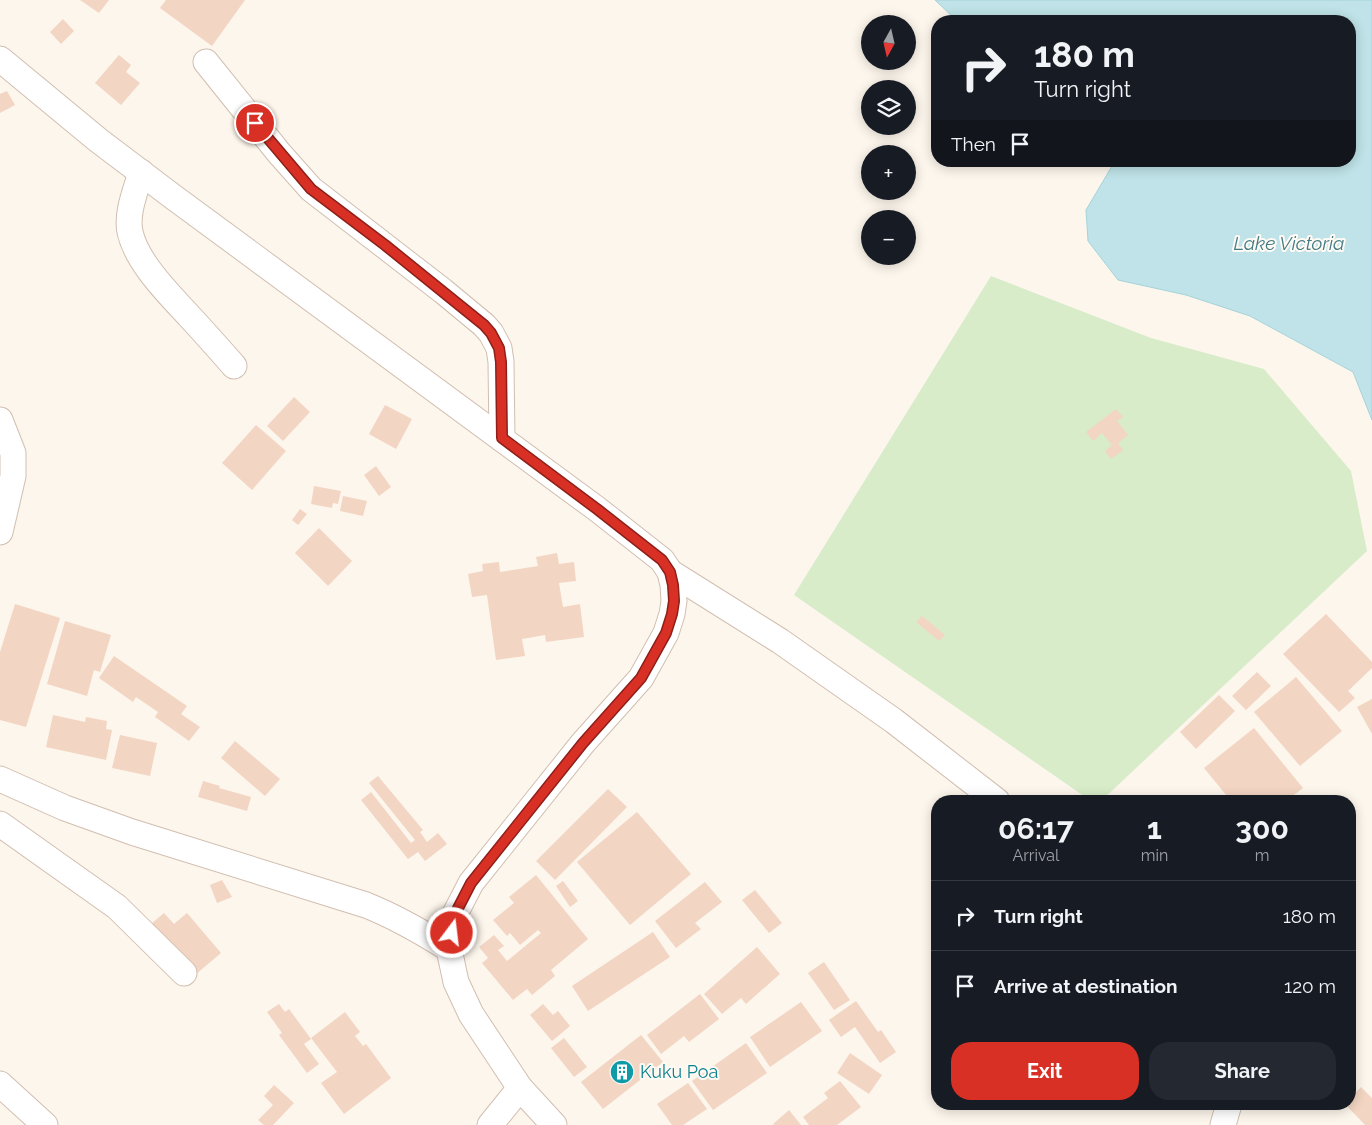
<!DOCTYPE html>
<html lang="en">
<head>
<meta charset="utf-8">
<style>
  :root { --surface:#171b24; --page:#242831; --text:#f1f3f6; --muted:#9ea1a6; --line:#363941; --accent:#d93025 }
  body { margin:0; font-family:Raleway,sans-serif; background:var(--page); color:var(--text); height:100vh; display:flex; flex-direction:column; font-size:19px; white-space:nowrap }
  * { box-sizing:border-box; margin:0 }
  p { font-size:16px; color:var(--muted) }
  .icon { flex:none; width:28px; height:28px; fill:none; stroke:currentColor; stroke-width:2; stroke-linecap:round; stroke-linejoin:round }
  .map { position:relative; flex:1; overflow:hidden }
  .panel { position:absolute; left:931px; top:795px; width:425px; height:315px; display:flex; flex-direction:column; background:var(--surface); border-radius:20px; box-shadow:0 2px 12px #0003 }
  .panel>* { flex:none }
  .top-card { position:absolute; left:931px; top:15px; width:425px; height:152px; border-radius:20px; box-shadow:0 2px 12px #0003; background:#171b24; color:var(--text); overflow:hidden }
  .needle { width:32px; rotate:188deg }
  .fabs { position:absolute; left:861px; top:15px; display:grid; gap:10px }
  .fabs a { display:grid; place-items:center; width:55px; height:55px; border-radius:50%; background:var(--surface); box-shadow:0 2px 12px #0003; font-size:25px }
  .pin { position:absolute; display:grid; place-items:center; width:42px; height:42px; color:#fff; margin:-21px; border:2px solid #fff; border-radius:50%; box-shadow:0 1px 5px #0007 }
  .me { position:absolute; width:55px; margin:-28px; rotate:15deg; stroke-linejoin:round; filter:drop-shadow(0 0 4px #0008) }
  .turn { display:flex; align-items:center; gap:18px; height:105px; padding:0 20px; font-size:22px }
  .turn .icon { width:65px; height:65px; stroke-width:2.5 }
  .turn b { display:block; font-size:35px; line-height:42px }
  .then { display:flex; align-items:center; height:48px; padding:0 20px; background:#0003; gap:10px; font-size:19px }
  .eta { display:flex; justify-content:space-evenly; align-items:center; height:85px; text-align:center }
  .eta b { font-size:30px; font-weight:700; line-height:35px }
  .primary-button { display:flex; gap:10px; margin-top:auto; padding:10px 20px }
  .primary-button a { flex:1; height:58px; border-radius:20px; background:var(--accent); color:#fff; font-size:20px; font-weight:700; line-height:58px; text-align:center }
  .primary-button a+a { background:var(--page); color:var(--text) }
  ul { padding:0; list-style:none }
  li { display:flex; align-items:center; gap:15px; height:70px; padding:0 20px; border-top:1px solid var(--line) }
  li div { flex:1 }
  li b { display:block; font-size:19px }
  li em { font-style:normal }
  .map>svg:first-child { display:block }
  .green { fill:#d8ecc9 }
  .water { fill:#bfe3e8; stroke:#a5d3da }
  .building { fill:#f3d5c3 }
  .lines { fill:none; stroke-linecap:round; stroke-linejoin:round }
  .minor-casing { stroke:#d1beb0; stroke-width:27 }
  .minor { stroke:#fff; stroke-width:25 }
  .route-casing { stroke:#8d1f18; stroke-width:12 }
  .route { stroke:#d93025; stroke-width:9 }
  .labels { text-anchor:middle; stroke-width:4; stroke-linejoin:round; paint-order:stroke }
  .culture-label { font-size:18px; fill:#0d838f; stroke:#fffaf3; text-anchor:start }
  .water-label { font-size:19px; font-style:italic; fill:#437c86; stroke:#fffaf3 }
</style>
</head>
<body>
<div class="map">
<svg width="1372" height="1125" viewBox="0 0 1372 1125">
  <rect width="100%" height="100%" fill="#fdf6ec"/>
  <!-- green -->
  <path class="green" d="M991,276L1151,338L1264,369L1351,471L1367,551L1101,801H1091L794,595Z"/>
  <!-- water -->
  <path class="water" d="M935,0H1372V420L1353,372L1250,316L1186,295L1118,280L1088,241L1086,210L1115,161H1350V21H957Z"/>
  <!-- building -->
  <g class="building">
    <path d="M80,0H109L99,13Z"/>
    <path d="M166,0H245L212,46L160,8Z"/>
    <path d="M63,19L74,31L61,44L50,32Z"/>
    <path d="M119,55L131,65L126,72L140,83L121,105L95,83Z"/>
    <path d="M7,91L15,105L0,113V94Z"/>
    <path d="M294,397L310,412L283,441L267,426Z"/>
    <path d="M385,405L412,419L396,449L369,434Z"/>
    <path d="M1116,409L1123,417L1117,421L1128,435L1118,443L1123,450L1111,459L1105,451L1112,445L1102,433L1093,441L1086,432Z"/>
    <path d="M256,425L286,451L252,490L222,463Z"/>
    <path d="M376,466L391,487L379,496L364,475Z"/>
    <path d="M314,486L341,491L338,504L333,503L332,508L311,504Z"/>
    <path d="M343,496L367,501L363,516L340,511Z"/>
    <path d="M300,509L307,514L298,525L292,520Z"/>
    <path d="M319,528L352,561L328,586L295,553Z"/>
    <path d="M557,553L559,564L574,562L576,581L559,583L563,607L580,604L584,637L546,642L545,635L522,639L525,656L496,660L487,595L472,597L468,574L483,571L482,564L499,562L500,572L538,566L536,557Z"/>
    <path d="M15,604L60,618L26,727L0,720V652Z"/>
    <path d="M1326,614L1372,662V668L1348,691L1355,698L1339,712L1283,654Z"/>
    <path d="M922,616L945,635L939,641L916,622Z"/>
    <path d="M65,621L111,635L100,672L94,670L87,696L47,684Z"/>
    <path d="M114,656L187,706L181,714L200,727L189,741L155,717L158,712L136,697L133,702L99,678Z"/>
    <path d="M1257,672L1271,686L1246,710L1232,696Z"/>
    <path d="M1296,677L1342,731L1300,766L1254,712Z"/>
    <path d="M1219,695L1235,711L1196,749L1180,732Z"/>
    <path d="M1372,699V734L1357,707Z"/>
    <path d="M53,715L85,722L86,717L107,721L106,729L112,730L106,760L46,747Z"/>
    <path d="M1254,728L1303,788L1286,801H1231L1204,768Z"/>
    <path d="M120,735L157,743L150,776L112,768Z"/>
    <path d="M235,741L280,779L265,796L221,758Z"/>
    <path d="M378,776L423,830L420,832L427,842L438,833L447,844L425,861L418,852L408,859L361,800L371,792L411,843L415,840L369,783Z"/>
    <path d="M203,781L220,786L219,788L251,797L247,811L198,797Z"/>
    <path d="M608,789L627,807L555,880L536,861Z"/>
    <path d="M637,812L691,874L630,925L577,862Z"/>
    <path d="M536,875L588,939L551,970L555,976L532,995L527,989L513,1000L482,963L488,958L479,947L494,935L504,946L498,950L507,961L541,933L538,930L520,945L510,933L507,936L493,920L514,903L509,897Z"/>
    <path d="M222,880L232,897L217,903L210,885Z"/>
    <path d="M563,881L578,901L570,907L556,886Z"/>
    <path d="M705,882L722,902L695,923L701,929L676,948L655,921Z"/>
    <path d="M755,890L782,923L769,933L742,900Z"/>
    <path d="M164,913L174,924L187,913L221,953L195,975L151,924Z"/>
    <path d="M653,932L670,957L588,1011L572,986Z"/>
    <path d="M757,947L780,974L746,1004L741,998L722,1014L704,994Z"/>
    <path d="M824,962L850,1000L834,1010L808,973Z"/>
    <path d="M700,994L719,1019L689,1042L684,1036L661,1054L647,1035Z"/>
    <path d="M856,1001L878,1032L881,1030L896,1052L880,1063L855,1027L841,1037L829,1020Z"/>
    <path d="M801,1002L822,1031L770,1067L750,1037Z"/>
    <path d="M279,1004L285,1012L289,1009L311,1039L304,1044L319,1064L307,1073L279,1035L282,1033L267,1012Z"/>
    <path d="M543,1004L553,1015L558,1011L570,1026L552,1041L530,1015Z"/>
    <path d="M345,1012L360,1032L355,1036L363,1046L366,1044L391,1078L344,1114L321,1083L337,1072L311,1038Z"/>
    <path d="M641,1035L663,1062L603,1109L581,1082Z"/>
    <path d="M564,1038L587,1067L574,1077L551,1048Z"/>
    <path d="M746,1043L767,1073L713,1110L692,1081Z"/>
    <path d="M850,1053L882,1075L869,1094L837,1073Z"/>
    <path d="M840,1081L861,1107L837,1125H809L803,1117L828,1098L824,1093Z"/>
    <path d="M688,1083L707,1109L683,1125H672L657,1104Z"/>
    <path d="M274,1085L294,1103L273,1125H264L258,1120L273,1105L264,1096Z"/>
    <path d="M1361,1087L1372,1098V1125H1365L1345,1104H1350V1098Z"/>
    <path d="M789,1110L801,1125H774L773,1124Z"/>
  </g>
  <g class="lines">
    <!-- minor casing -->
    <g class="minor-casing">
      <g id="minor">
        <path d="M0,59L98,140L172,196L597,509L662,560L670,572L673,585L674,601L672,614L666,633L641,678L583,743L471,883L454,916L449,949L456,982L471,1014L520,1088L554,1125"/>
        <path d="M206,62L279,153L311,189L443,291L484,325L491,333L499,348L501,362L502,439"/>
        <path d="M141,172C136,190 126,213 130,232C137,263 169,294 190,317C205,333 219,349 234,366"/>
        <path d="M0,420L13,453V476L0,532"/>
        <path d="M670,572L780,641L894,721L997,801"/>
        <path d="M0,779L65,808L132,832L366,905C396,917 422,932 449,949"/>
        <path d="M0,824L117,907L184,973"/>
        <path d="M0,1084L45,1125"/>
        <path d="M490,1125L520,1088"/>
        <path d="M1223,1125L1229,1104"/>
      </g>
    </g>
    <!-- minor -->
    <use href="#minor" class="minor"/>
  </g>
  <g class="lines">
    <!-- route casing -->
    <g class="route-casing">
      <path id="route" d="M255,123L311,189L385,245L484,325L491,333L499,348L501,362L502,438L597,509L662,560L670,572L673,585L674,601L672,614L666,633L641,678L583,743L471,883L454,916L452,933"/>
    </g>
    <!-- route -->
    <use href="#route" class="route"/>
  </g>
  <!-- icons -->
  <defs>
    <g id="building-disc" transform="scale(1.25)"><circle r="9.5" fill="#0f9aa8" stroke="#fffaf3"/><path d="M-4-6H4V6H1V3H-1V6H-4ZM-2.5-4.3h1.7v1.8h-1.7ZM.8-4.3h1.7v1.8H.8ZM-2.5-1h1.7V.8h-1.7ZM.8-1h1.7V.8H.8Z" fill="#fff"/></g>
  </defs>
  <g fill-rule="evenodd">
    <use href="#building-disc" x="622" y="1072"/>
  </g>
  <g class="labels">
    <!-- culture labels -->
    <g class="culture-label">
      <text x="640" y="1078">Kuku Poa</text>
    </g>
    <!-- water labels -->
    <g class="water-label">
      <text x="1289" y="250">Lake Victoria</text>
    </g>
  </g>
</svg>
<div class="fabs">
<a><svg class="needle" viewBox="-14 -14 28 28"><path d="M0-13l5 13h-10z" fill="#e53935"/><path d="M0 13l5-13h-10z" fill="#9ea1a6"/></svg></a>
<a><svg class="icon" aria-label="layers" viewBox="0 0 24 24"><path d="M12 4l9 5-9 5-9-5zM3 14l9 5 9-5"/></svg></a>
<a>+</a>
<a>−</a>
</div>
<div class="pin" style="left:255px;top:123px;background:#d93025"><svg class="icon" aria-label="arrive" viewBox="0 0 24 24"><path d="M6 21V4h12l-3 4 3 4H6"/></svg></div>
<svg class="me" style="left:452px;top:933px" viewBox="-20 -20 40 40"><circle r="17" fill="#d93025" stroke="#fff" stroke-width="3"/><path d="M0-11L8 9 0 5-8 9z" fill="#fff"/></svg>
<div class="top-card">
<div class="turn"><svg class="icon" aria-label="right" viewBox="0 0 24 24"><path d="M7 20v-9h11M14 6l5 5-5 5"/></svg><div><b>180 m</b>Turn right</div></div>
<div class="then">Then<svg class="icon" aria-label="arrive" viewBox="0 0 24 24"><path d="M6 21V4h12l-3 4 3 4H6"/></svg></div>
</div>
<section class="panel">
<div class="eta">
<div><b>06:17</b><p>Arrival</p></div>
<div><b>1</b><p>min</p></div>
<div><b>300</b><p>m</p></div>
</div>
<ul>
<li><svg class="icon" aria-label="right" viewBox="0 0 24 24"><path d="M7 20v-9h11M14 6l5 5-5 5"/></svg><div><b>Turn right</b></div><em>180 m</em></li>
<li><svg class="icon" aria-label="arrive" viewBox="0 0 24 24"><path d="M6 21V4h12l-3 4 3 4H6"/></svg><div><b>Arrive at destination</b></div><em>120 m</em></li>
</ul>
<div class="primary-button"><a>Exit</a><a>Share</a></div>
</section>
</div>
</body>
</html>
